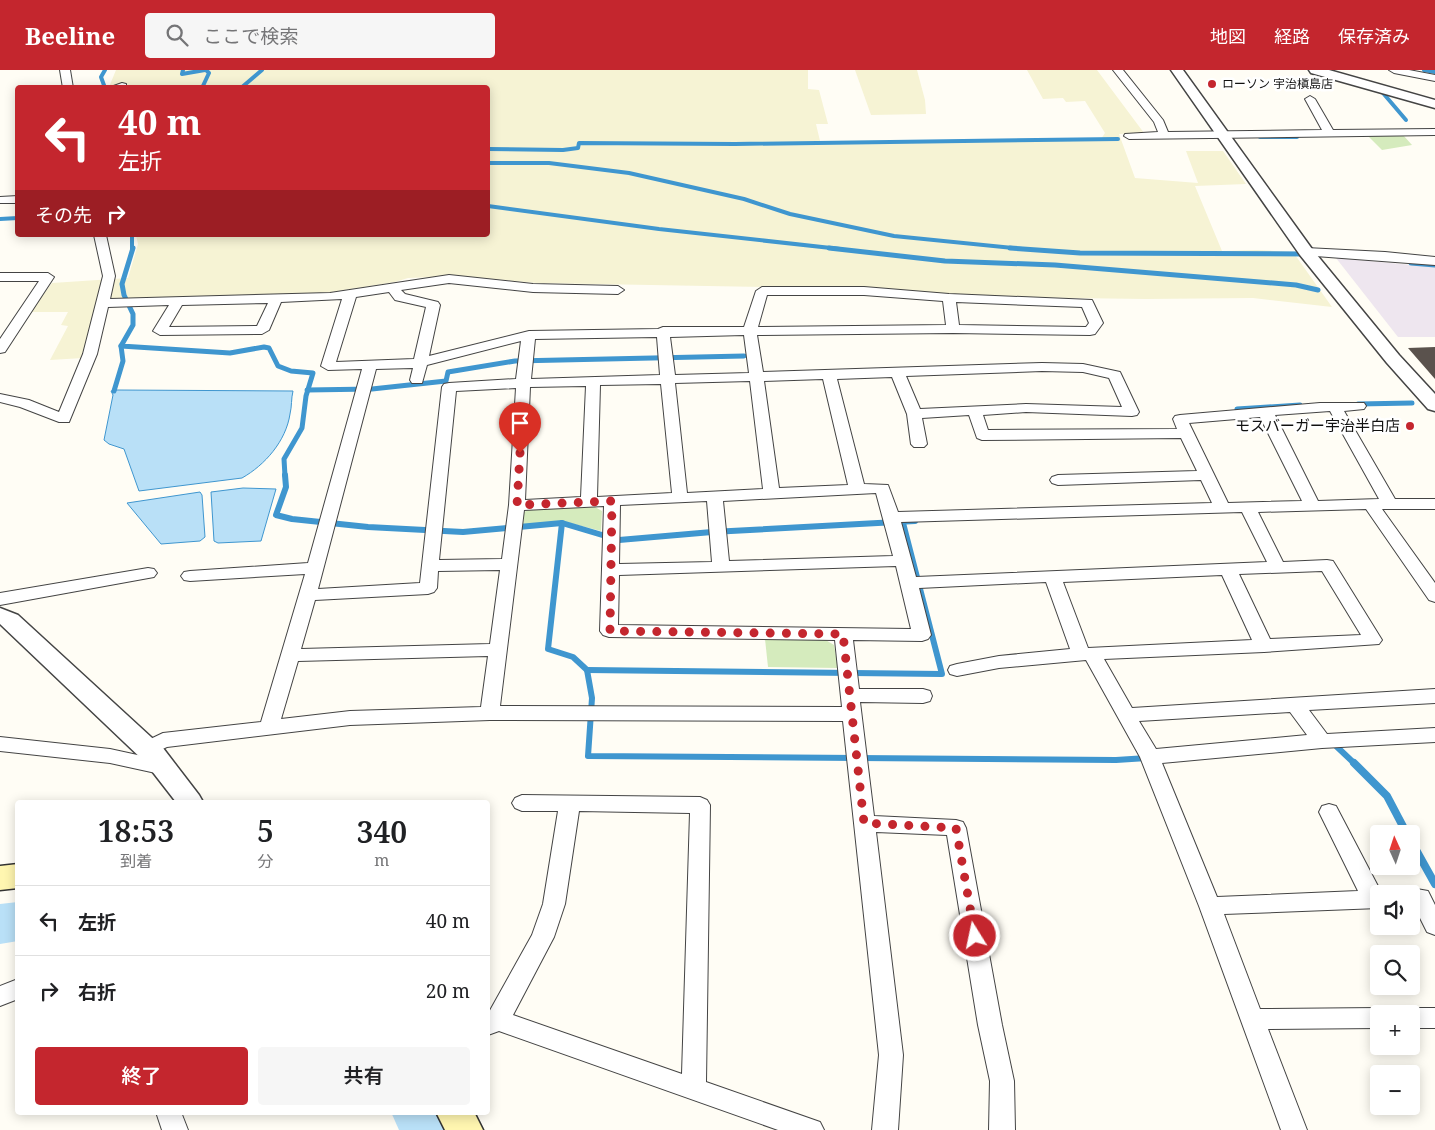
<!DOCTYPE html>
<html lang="ja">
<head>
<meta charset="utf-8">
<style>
  :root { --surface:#fff; --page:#f6f6f6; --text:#202124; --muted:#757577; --line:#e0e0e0; --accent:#c4262e }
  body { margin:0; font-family:"Noto Serif","Noto Sans JP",serif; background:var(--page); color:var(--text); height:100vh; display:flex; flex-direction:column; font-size:19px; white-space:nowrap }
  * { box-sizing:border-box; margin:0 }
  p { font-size:16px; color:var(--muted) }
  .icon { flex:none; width:28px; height:28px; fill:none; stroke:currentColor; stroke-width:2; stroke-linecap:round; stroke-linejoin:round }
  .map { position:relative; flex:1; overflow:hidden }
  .sheet { position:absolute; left:15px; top:730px; width:475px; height:315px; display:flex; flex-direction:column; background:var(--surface); border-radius:5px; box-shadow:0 2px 12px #0003 }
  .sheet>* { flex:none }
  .guide { position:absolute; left:15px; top:15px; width:475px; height:152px; border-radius:5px; box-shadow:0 2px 12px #0003; background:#c4262e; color:#fff; overflow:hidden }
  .needle { width:32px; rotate:357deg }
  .buttons { position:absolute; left:1370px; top:755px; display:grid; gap:10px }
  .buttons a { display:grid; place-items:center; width:50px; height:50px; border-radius:5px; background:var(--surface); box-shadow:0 2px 12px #0003; font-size:25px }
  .pin { position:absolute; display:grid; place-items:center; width:42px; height:42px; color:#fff; margin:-51px -21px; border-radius:50% 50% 50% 0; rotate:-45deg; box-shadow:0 0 5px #0007 }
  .pin .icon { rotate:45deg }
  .me { position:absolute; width:55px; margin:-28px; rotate:350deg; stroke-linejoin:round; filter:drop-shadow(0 0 4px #0008) }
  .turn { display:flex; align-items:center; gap:18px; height:105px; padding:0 20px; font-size:22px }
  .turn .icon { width:65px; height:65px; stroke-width:2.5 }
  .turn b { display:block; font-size:35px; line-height:42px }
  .then { display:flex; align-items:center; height:48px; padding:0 20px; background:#0003; gap:10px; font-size:19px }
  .eta { display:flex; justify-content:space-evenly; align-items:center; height:85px; text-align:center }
  .eta b { font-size:30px; font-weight:600; line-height:35px }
  .action { display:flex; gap:10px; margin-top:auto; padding:10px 20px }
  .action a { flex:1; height:58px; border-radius:5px; background:var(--accent); color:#fff; font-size:20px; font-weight:600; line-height:58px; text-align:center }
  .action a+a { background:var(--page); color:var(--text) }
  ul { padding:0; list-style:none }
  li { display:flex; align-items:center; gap:15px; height:70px; padding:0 20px; border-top:1px solid var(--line) }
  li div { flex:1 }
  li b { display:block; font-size:19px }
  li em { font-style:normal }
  header { display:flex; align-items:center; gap:30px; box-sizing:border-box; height:70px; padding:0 25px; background:var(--accent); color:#fff }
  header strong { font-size:24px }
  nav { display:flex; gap:28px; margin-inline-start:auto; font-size:18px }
  .search { width:350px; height:45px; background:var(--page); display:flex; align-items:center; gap:12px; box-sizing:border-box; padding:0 18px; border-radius:5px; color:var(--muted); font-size:19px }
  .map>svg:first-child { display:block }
  .industrial { fill:#eee6ef }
  .farmland { fill:#f6f3d4 }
  .green { fill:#d5ebbd }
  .water { fill:#b9e0f7; stroke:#3f96cf }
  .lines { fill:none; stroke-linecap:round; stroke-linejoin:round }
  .stream-far3 { stroke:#3f96cf; stroke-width:4 }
  .stream-far2 { stroke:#3f96cf; stroke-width:5 }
  .stream-far1 { stroke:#3f96cf; stroke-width:6 }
  .stream { stroke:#3f96cf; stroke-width:8 }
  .river { fill:#b9e0f7; fill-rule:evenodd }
  .building { fill:#5a524d }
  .minor-casing { stroke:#444; stroke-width:2 }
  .tertiary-casing { stroke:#444; stroke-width:3 }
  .secondary-casing { stroke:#333; stroke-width:3 }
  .minor { fill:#fff; fill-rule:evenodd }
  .tertiary { fill:#fff; fill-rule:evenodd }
  .secondary { fill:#fff6b0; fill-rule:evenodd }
  .route { stroke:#c4262e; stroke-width:9; stroke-dasharray:0 16.2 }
  .poi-dot { fill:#c4262e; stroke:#fff; stroke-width:2 }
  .labels { text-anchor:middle; stroke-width:5; stroke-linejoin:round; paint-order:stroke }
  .far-poi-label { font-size:12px; fill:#111; stroke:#fff; text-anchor:start }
  .poi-label { font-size:15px; fill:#111; stroke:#fff; text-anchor:end }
</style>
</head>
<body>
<header>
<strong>Beeline</strong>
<div class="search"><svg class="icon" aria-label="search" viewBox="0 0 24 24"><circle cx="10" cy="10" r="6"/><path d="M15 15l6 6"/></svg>ここで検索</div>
<nav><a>地図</a><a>経路</a><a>保存済み</a></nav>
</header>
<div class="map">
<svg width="1435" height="1060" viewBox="0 0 1435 1060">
  <rect width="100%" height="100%" fill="#fffdf5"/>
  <!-- industrial -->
  <path class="industrial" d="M1336,188L1435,197V267H1398Z"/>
  <!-- farmland -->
  <g class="farmland">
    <path d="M116,0H808V19L819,20L828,54H816L820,71L1101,69L1105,63L1085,31L1066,32L1063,28L1043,29L1027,0H1097L1144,63L1119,64L1135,108L1198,113L1186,81H1223L1246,114L1195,116L1222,181L1257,180L1293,182L1332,237L1253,228L1146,229L997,227L886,219L537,213L458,206L408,208L395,212L332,222L98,233L83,288L50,290L68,256L61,255L68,242H30L52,213L128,208L138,174L136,165H488V18L109,17Z"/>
    <path d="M855,0H917L925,30L926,44L871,45Z"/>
  </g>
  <!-- green -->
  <g class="green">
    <path d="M1403,65L1412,75L1382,80L1368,66Z"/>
    <path d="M595,437L602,441L601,461L562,451L523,456L524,442L531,439Z"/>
    <path d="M765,569H824L834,575L838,598L768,597Z"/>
  </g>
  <!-- water -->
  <g class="water">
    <path d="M111,321L117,320L293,321C291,329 292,336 290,344C286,371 265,395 242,408L139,421L124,379L109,374L104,370L113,325Z"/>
    <path d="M243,418L276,419L261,471L218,473L214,471L211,422Z"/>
    <path d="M200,422L202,425L205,467L200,471L161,474L127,433Z"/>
  </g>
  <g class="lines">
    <!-- stream-far3 -->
    <g class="stream-far3">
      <path d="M105,0L101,7L105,18"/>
      <path d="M183,0L182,4L205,0"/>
      <path d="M1424,0L1435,2"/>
      <path d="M202,18L209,3L206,0"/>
      <path d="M241,18L262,0"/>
      <path d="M1383,23L1406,50"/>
      <path d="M1260,67H1297"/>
      <path d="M488,79L563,80L578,78L579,73L735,74L1118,69"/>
      <path d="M488,93H549L629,103L744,129L790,144L894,166L1022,179"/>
      <path d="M488,136L659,159L840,179"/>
      <path d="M0,149L18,148"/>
      <path d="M132,165V179"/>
    </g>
    <!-- stream-far2 -->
    <g class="stream-far2">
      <path d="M133,178L122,214L124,225L133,244V255L121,276L230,283L264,277L269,278L278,296L291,301L313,303L306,326L302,358L284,389L285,406"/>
      <path d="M829,178L945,191L1055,195L1296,215L1318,220"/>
      <path d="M1010,178L1080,183L1307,184"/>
      <path d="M1411,193L1435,195"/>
      <path d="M307,320L372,319L446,311L448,302L515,291L744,286"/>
      <path d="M114,321L123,291L121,276"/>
      <path d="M1358,334L1412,333"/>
      <path d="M1237,339L1300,335"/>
    </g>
    <!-- stream-far1 -->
    <g class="stream-far1">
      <path d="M285,405L286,417L276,445L292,449L368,457L463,462L562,453L619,470L712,462L915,451"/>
      <path d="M562,453L548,579L573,587L587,600L592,628L588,686L1116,690L1147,688"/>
      <path d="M587,600L942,604L903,453"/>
      <path d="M1335,675L1355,694"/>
    </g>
    <!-- stream -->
    <g class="stream">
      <path d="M1354,693L1387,726L1407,764"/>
      <path d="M1411,771L1435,814"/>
    </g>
    <!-- river -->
    <g class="river">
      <path d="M18,832V871L0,874V834Z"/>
      <path d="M391,1042H447L455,1060H399Z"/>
    </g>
  </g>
  <!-- building -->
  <path class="building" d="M1435,277V309L1408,278Z"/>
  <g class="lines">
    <!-- minor casing -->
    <g class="minor-casing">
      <g id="minor">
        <path d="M60,0H70L73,18H63Z"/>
        <path d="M1113,0H1123L1163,50L1168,62L1322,60L1305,29L1310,26L1315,29L1333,60L1435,59V65L1129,69L1124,66L1125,64L1158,62L1154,52Z"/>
        <path d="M1389,0H1409L1435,5V11L1394,3Z"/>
        <path d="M122,13L126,14V18H108Z"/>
        <path d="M18,126V133H0V127Z"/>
        <path d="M94,165H106L115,206L110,229L330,223L449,205L533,214L618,216L624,220L618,224L533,222L449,213L401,220L405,224L438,232L440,235L429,286L529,261L658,259L663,257H744L756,221L762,217H864L949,224L1092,230L1103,253L1095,264L1090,265L953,263L757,265L763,302L1042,293L1083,294L1120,302L1139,342L1137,345L1132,346L1026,342L983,345L988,360L1177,359L1173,349L1175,346L1180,345L1320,333H1364L1366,336L1364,339L1344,341L1395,429H1435V439H1382L1435,513V532L1429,530L1366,439L1258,442L1283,492L1327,490L1333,491L1382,570L1379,574L1264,582L1104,589L1132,638L1435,619V633L1309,640L1327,664L1435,658V672L1322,678L1162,693L1217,827L1358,821L1319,742L1322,736L1329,734L1336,736L1380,820L1387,824H1379V838L1224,844L1260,939L1379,938L1387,941L1389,944H1379V958L1268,959L1307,1060H1281L1199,836L1140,687L1086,590L999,598L957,606L950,604L948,600L950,596L957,594L999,586L1070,579L1046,512L919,518L931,565L928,569L922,571L853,570L859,619H923L930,621L932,626L930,631L923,633L860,632L874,746L956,750L963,752L966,758L1002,955L1014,1011L1015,1060H989L990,1011L978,955L947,765L876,762L903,985L898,1060H872L879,985L843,651L490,650L350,655L167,677L147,686L140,684L137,679L140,674L163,663L261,652L305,504L190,511L184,510L181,506L184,502L190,501L308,493L362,299L328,300L321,296L342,229L281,232L269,260L262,264L160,265L153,261L169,235L108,237L97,284L69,352H59L20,337L0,332V324L29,330L59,342L83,284L103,206ZM389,222L395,230L426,237L414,289L336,292L356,227ZM767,225H864L943,231L946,255L758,257ZM956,232L1082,237L1089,253L1086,257L959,255ZM268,233L257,256L169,257L182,235ZM744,265L749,303L675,305L670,267ZM657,267L660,305L531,309L535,269ZM521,271L516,309L449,313L444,314L442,317L420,513L318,519L376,299L413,298L410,310L412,313H422L427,295ZM1042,301L1083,302L1109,308L1122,337L1026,334L920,339L906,306ZM892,307L907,344L911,374L914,377H924L927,374L922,348L969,345L977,368L982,370L1181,368L1197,401L1058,405L1052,407L1050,410L1052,413L1058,415L1201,410L1212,433L898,442L888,415L864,414L837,309ZM823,309L848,415L779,418L764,311ZM750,311L763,419L687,423L675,313ZM661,314L672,423L597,427L600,315ZM586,316L581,427L525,430L530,317ZM516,318L509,435L502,489L439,490L456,321ZM1330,341L1379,429L1318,431L1275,345ZM1260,347L1302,431L1228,433L1189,353ZM876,423L893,486L729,491L723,431ZM707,431L712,492L619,494L620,435ZM604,436L600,561L603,565L609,567L835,570L842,637L500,636L524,440ZM1242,442L1267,492L916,507L901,452ZM896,496L911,559L618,555L619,505ZM500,500L490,574L301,579L315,530L428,524L434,522L437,518L438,501ZM1322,501L1361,565L1270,569L1239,504ZM1222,505L1252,570L1088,578L1063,512ZM488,586L481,637L350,641L281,649L298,591ZM1290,642L1307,665L1156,679L1139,651Z"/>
        <path d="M1306,178L1385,182L1435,187V195L1302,185L1300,182L1302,179Z"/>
        <path d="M0,203H48L54,207L5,282L0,283V269L39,211H0Z"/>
        <path d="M148,498L154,499L157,503L154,507L0,535V523Z"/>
        <path d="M0,667L110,679L165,691L172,693L175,698L172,703L165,705L110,693L0,681Z"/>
        <path d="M522,725L700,727L707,730L710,735L706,1012L820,1052L824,1060H778L499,961L488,965V944L532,865L543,834L558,741H522L515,738L512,733L515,728ZM579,741L690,743L682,1004L513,945L554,867L565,834Z"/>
        <path d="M1411,818L1428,821L1435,835V865L1427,862L1414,836H1411V824H1402L1403,821Z"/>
        <path d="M18,909V929L0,936V916Z"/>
        <path d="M1411,938H1435V958H1411V944H1401L1403,941Z"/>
        <path d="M156,1042H181L188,1060H162Z"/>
      </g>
    </g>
    <!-- tertiary casing -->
    <g class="tertiary-casing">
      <g id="tertiary">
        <path d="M1171,0H1183L1312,179L1399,285L1435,324V341L1428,339L1387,293L1300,185Z"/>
        <path d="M1309,0H1329L1435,30V38L1311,3Z"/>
        <path d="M0,538L18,545L163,678L199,725L203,732H176L145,692L0,554Z"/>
      </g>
    </g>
    <!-- secondary casing -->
    <g class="secondary-casing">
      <g id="secondary">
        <path d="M18,794V818L0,820V796Z"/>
        <path d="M436,1042H474L483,1060H445Z"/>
      </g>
    </g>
    <!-- minor -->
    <use href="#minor" class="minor"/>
    <!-- tertiary -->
    <use href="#tertiary" class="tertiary"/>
    <!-- secondary -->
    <use href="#secondary" class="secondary"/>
  </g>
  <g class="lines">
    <!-- route -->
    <path class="route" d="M520,383L517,435L612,431L610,561L843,564L864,753L956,758L975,866"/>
  </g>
  <!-- markers -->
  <g class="poi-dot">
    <circle cx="1212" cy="14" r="5"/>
    <circle cx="1410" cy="356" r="5"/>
  </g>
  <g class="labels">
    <!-- far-poi labels -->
    <g class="far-poi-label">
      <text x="1222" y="18">ローソン 宇治槇島店</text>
    </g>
    <!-- poi labels -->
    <g class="poi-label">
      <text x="1400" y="361">モスバーガー宇治半白店</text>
    </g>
  </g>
</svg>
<div class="buttons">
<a><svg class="needle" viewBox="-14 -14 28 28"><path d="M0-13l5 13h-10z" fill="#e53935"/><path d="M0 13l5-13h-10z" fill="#757577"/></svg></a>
<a><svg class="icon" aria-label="sound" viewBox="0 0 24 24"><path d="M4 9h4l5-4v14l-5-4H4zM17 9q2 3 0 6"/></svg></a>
<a><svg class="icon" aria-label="search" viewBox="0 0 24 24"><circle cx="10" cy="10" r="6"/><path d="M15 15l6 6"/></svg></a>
<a>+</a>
<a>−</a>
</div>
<div class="pin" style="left:520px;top:383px;background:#d93025"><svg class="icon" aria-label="arrive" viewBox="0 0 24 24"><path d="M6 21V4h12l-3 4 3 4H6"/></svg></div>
<svg class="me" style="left:975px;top:866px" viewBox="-20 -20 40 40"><circle r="17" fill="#c4262e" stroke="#fff" stroke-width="3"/><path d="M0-11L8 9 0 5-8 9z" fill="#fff"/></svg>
<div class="guide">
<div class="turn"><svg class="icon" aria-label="left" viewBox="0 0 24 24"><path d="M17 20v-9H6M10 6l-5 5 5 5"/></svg><div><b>40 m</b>左折</div></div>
<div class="then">その先<svg class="icon" aria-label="right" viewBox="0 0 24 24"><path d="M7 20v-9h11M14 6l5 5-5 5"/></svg></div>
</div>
<section class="sheet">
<div class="eta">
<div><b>18:53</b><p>到着</p></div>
<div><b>5</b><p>分</p></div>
<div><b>340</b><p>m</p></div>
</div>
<ul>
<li><svg class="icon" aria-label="left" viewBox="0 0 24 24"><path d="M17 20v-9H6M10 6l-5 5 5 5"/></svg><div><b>左折</b></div><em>40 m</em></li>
<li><svg class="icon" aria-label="right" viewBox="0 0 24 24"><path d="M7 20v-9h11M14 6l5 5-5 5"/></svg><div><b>右折</b></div><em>20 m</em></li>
</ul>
<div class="action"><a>終了</a><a>共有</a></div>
</section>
</div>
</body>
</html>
